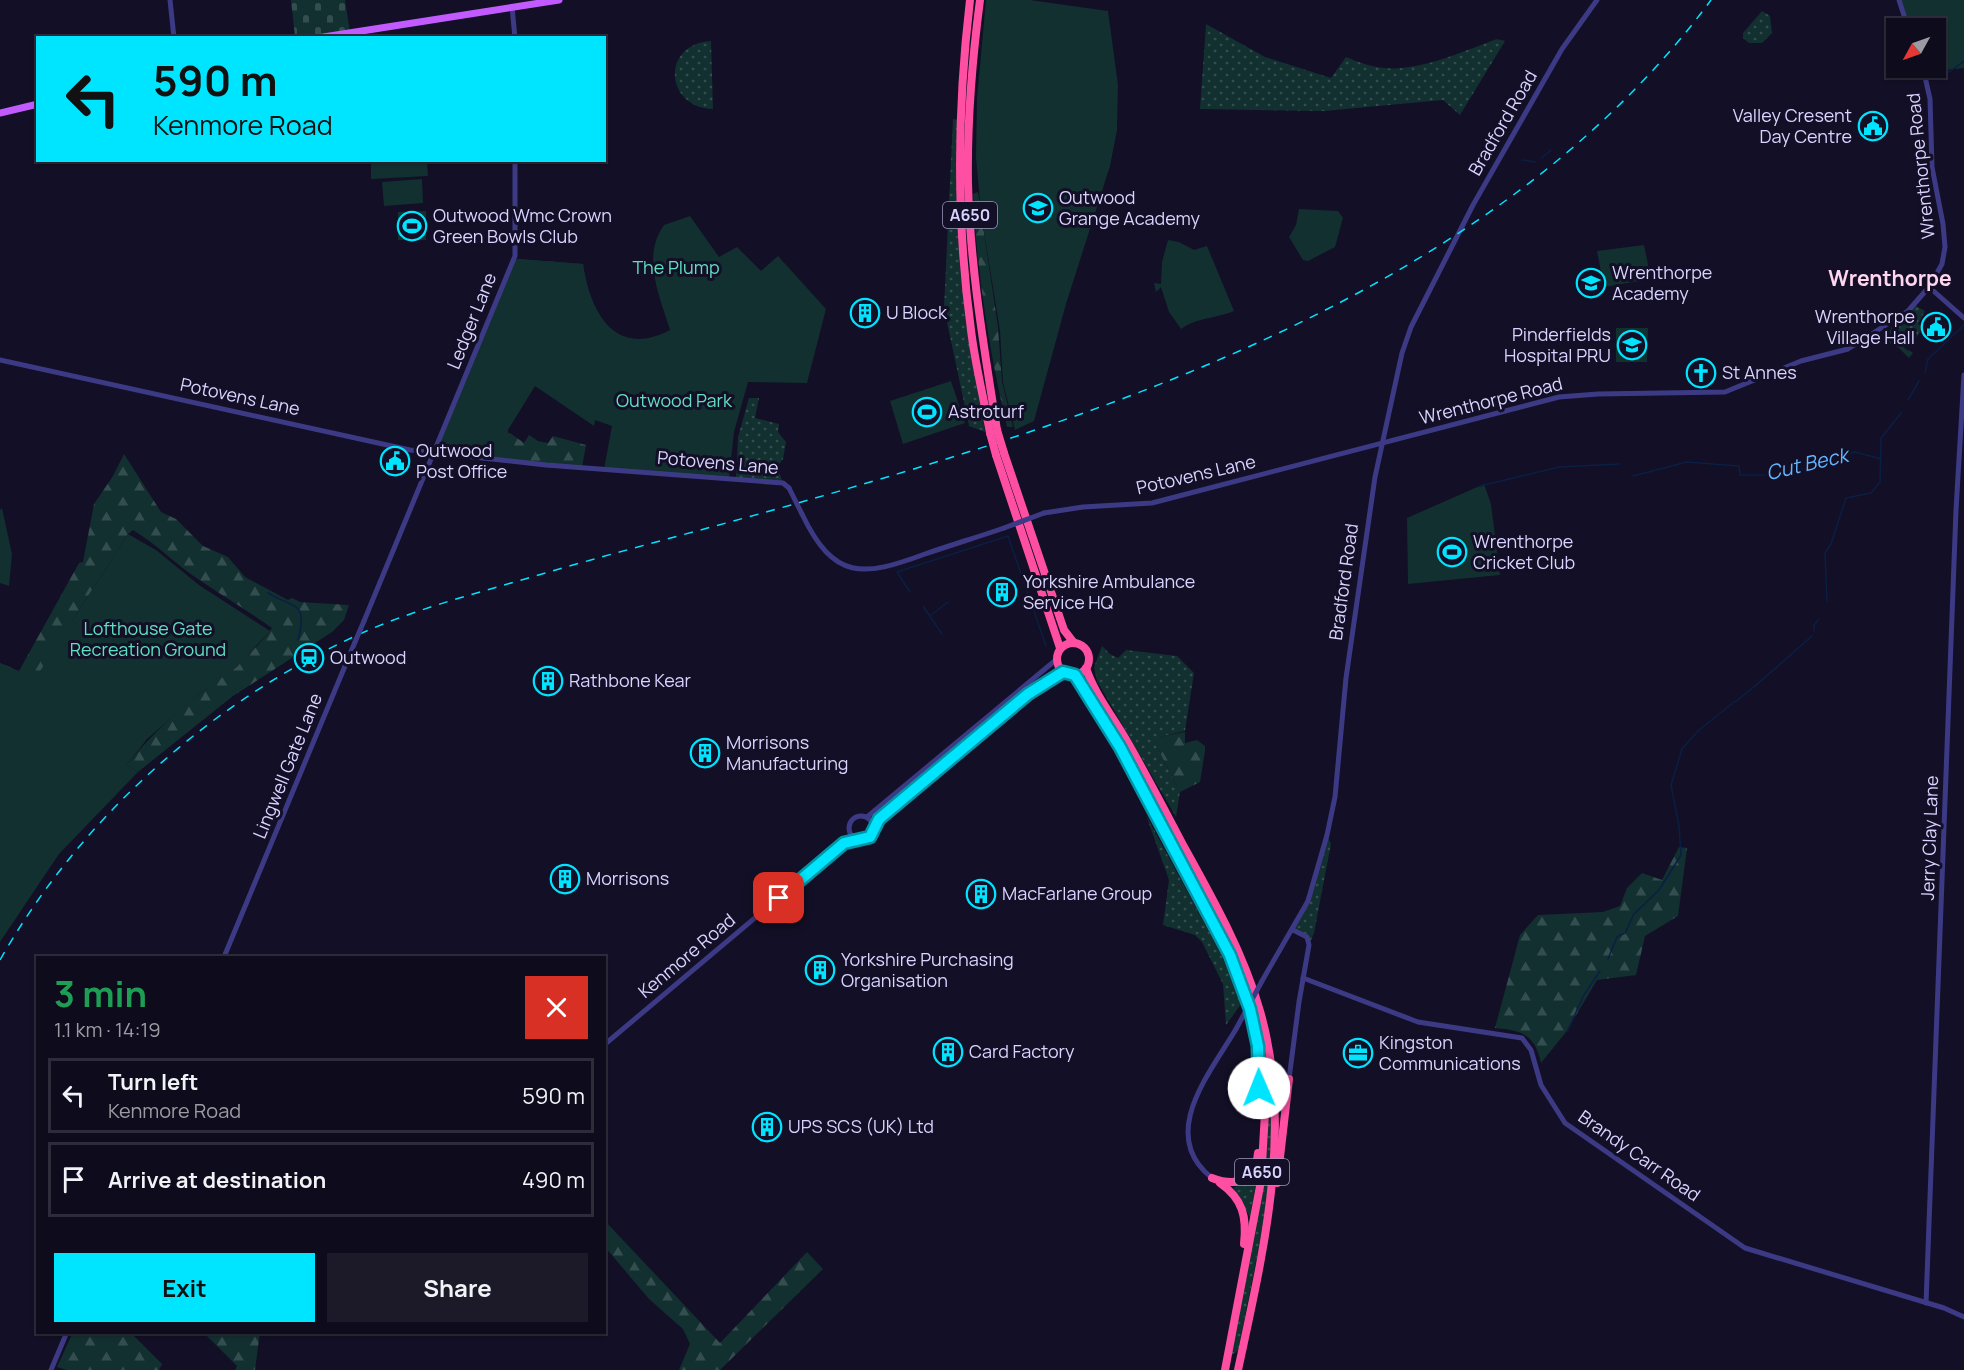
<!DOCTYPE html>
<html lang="en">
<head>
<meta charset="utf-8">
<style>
  :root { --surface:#0e0b1c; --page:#1c1929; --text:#f1f3f6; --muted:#9b9ba3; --line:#2e2b3b; --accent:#00e5ff }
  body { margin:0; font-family:Manrope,sans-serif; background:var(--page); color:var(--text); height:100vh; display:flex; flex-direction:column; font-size:22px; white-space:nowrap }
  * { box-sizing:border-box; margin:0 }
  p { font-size:20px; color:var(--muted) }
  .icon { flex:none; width:33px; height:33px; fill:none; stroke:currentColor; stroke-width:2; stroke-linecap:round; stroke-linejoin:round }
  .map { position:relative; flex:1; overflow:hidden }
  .sheet { position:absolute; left:36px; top:956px; width:570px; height:378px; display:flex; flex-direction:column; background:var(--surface); border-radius:0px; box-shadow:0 2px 4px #0004,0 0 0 2px var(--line) }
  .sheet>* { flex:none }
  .top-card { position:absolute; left:36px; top:36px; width:570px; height:126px; border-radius:0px; box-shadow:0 2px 4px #0004,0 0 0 2px var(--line); background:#00e5ff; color:#111; overflow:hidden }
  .needle { width:39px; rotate:230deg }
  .controls { position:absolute; left:1886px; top:18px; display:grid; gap:12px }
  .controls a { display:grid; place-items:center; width:60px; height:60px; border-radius:0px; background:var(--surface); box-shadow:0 2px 4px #0004,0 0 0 2px var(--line); font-size:30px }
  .pin { position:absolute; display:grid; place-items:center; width:51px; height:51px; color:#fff; margin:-26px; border-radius:12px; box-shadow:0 3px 9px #0006 }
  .me { position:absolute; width:66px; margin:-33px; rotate:359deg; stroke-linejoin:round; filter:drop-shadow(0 0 4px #0008) }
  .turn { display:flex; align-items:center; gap:21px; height:126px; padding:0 18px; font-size:27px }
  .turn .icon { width:78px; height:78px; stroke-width:2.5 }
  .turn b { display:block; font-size:42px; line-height:51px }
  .round { display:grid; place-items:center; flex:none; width:63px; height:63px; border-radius:0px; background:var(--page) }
  .headline { display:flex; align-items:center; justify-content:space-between; height:102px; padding:0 18px }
  h1 { font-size:36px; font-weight:700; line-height:45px; color:#1e9e55 }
  .primary-button { display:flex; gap:12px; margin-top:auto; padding:12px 18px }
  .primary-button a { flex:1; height:69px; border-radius:0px; background:var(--accent); color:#111; font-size:24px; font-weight:700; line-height:69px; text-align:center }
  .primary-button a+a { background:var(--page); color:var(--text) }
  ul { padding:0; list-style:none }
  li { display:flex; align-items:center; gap:18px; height:75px; margin:0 12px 9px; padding:0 6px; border:3px solid var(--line); border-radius:0px }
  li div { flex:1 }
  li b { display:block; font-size:22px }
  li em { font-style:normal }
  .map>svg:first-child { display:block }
  .grass { fill:url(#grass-dots) }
  .forest { fill:url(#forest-firs) }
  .cemetery { fill:url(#cemetery-stones) }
  .park { fill:#12302f }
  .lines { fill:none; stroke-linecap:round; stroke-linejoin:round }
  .stream { stroke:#0a1f44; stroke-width:1.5 }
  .minor { stroke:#3d3a85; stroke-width:5 }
  .major { stroke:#c25bff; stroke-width:7 }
  .highway { stroke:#ff4fa3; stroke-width:8 }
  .rail { stroke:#00e5ff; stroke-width:1.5; stroke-dasharray:9 8; stroke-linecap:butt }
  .minor-bridge { stroke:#3d3a85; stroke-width:5 }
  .highway-bridge { stroke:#ff4fa3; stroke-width:8 }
  .route-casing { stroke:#0095a6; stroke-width:15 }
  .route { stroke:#00e5ff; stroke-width:10 }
  .labels { text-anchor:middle; stroke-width:6; stroke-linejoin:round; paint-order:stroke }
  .shield { fill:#130f26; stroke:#9e99be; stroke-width:1.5 }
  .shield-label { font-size:16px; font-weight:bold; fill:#d9d4ff }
  .poi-label { font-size:18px; fill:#d9d4ff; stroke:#130f26; text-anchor:start }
  .street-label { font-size:18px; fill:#d9d4ff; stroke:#130f26 }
  .park-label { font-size:18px; fill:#5fe0c0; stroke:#130f26 }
  .water-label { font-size:20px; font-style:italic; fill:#62b6ff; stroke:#130f26 }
  .quarter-label { font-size:21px; font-weight:bold; fill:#ffd6f0; stroke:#130f26 }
</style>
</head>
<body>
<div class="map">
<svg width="1964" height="1370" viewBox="0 0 1964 1370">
  <defs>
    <pattern id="grass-dots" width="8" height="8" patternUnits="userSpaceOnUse" patternTransform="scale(1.5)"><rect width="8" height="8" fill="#12302f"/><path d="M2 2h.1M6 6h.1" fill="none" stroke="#344d4e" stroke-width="1.8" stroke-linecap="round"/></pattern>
    <pattern id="forest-firs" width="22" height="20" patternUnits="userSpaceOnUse" patternTransform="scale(1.5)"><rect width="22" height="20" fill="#12302f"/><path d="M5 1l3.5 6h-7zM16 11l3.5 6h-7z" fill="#344d4e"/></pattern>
    <pattern id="cemetery-stones" width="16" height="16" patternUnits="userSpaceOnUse" patternTransform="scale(1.5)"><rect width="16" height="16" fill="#12302f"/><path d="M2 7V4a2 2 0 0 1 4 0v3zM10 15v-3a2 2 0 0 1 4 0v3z" fill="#344d4e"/></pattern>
  </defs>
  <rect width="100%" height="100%" fill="#130f26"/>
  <!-- grass -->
  <g class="grass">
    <path d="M1762,11L1770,16L1772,33L1762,43H1749L1743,38V33Z"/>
    <path d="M1206,24L1265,57L1331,78L1346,57C1354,60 1363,64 1372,66C1412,76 1460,52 1497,39L1505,41L1460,115L1443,100L1324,111L1200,109Z"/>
    <path d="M711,41L713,109C665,108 660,44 711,41Z"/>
    <path d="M953,119L959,120L971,330L985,432L969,426L944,308Z"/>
    <path d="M1914,305L1925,311L1918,324L1923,327L1915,340L1909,337L1904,348L1913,353L1909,358L1899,348L1891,345L1887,337L1895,320Z"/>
    <path d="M749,398H759L755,418L779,424L778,432L786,442L783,459L777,467L783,483L736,479L738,437Z"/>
    <path d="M1102,646L1110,654L1118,658L1126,650L1177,656L1194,673L1185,731L1160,737L1156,745L1180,792L1176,817L1097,681L1094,667Z"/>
    <path d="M1146,815L1222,956L1241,1004L1226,1025L1223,984L1202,942L1195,935L1163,925L1169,880Z"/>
    <path d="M1327,835L1331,844L1314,933L1309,945V940L1293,930L1300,917Z"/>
    <path d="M1256,1009C1263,1038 1270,1069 1272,1099C1276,1184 1254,1268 1238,1351L1231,1355L1248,1270L1267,1097L1265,1066L1254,1012Z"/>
    <path d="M1255,1173L1258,1174L1250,1217L1233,1188L1248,1181Z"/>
  </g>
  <!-- forest -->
  <g class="forest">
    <path d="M978,192L998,327L1002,382L1013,427H1007C989,350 977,273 973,194Z"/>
    <path d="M518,259L583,264C587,295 602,343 642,339L635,344L595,327L488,432L510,433L524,443L529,435L538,441L548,443L553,436L586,445L582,467L434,453Z"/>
    <path d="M124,454L161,512L176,519L203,546L228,557L245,577L288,600L292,598L300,602L349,605L344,620L332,632L233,696L138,772L127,765C148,738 173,715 200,693C226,673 252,656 272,628C249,612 225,597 201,581C177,566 158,545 133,530L128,534L71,623L0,926V663L19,671L79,563L83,562L94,504L113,476Z"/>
    <path d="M1185,732V743L1197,740L1205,746V751L1200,782L1180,792L1156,745L1159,737Z"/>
    <path d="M1679,847L1687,848L1678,916L1645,936L1636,975L1597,980L1566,1032L1541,1063C1535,1035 1522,1030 1495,1028L1520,935L1538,915L1603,912L1620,906L1627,888L1642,873L1662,880Z"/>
    <path d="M605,1221L720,1343L807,1252L823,1269L720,1370H679L690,1344L683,1329L649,1299L605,1247Z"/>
    <path d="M73,1332H130L162,1364L159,1370H67L57,1367Z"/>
    <path d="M203,1332H260L255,1370H235L237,1366Z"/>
  </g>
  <!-- cemetery -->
  <path class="cemetery" d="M291,0H345L350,32L317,37H295Z"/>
  <!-- park -->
  <g class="park">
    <path d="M986,0H1030L1108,11L1118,85L1117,130L1110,166L1066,304L1034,421L1015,430L1003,383L1000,331L981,213L976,157L977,98Z"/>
    <path d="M1899,0H1964V68L1925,72L1923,68H1935V28H1908Z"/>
    <path d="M371,161H427L428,176L371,179Z"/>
    <path d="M422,179L423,203L384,206L382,182Z"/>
    <path d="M1299,209L1338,211L1343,218L1335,247L1308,261L1303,260L1289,237L1296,225Z"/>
    <path d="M426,211V240H398V212Z"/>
    <path d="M690,216L719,257L737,247L761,271L778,256L826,309L807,383L748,382L734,432L729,479L604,469L612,426L595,420L594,426L535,386L508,430V461L434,453L512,262L518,259L583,264C590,312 615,359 670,330C660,297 641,257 664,225Z"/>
    <path d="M1168,240L1179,242L1194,250L1207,246L1234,311C1215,319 1198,317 1181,329L1169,312L1161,287L1156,292L1154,283L1161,284L1162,262Z"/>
    <path d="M1644,245L1651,279L1604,287L1597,251Z"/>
    <path d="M1616,328H1648L1647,362H1616Z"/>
    <path d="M951,381L965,423L903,444L890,401Z"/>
    <path d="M1484,484L1491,504L1500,575L1408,584L1407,518Z"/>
    <path d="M2,508L12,554L9,586L0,583V510Z"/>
    <path d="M128,534L156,550L199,585L270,631L237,667L200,693L147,739L127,765L138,772L59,854L0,942V663L35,679Z"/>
  </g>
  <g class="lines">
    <!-- stream -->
    <g class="stream">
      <path d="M1929,68L1949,72L1964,61"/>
      <path d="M1542,158L1551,150"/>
      <path d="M1522,160L1535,162"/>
      <path d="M1925,372L1928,359L1964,325"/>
      <path d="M1908,400L1919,381"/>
      <path d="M1633,476L1687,462L1739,466L1740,475H1776L1815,466L1855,452L1881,459"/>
      <path d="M1480,486L1559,467L1620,464"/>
      <path d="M910,592L897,572L1008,536L1046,646"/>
      <path d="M268,593C295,609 308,601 298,640"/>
      <path d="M1827,601L1825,553L1831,544L1846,498L1871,493L1880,482L1881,438L1901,413"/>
      <path d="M923,606L942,634"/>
      <path d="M931,615L948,602"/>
      <path d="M1814,631V625L1819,619"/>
      <path d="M1608,959L1617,937L1625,933L1634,914L1659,890L1681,855L1679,826L1671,785L1682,749L1698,731L1734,702C1741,700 1800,646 1812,636"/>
      <path d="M1567,1032L1584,995L1600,971"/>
    </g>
    <!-- minor -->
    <g class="minor">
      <path d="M170,0L174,38"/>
      <path d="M1899,0L1908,28"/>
      <path d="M512,7L515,38"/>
      <path d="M1929,287L1964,318"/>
      <path d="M0,360L410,450L546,465L783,483L789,488"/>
      <path d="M1044,513L1083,507L1152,503L1559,397L1598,394L1725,392L1801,361L1848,349L1908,311L1929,287L1942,264L1945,247L1943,224L1932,167L1930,99L1923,68"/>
      <path d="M802,514C834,581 863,577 925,554C951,545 978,537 1004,528"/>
      <path d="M364,621L515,256V160"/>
      <circle cx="861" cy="828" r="12"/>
      <path d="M867,817L1057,659"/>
      <path d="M874,827L879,819L1028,694L1063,672"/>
      <path d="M224,957L355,642"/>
      <path d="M1303,978L1418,1022L1522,1038L1531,1050L1541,1085L1565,1123L1745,1248L1944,1308L1964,1317"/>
      <path d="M1262,981L1308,901L1327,835L1335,797L1346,678L1375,477L1402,353L1411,327L1473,205L1562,49L1597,0"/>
      <path d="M604,1045L844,843L859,840"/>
      <path d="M1289,1079L1299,1002L1309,945L1307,937L1293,930"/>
      <path d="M1212,1178C1157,1135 1210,1073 1236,1029"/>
      <path d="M1926,1303L1956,510L1964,375"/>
      <path d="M51,1370L67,1332"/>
    </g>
    <!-- major -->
    <g class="major">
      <path d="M317,38L559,0"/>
      <path d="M0,113L38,104"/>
    </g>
    <!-- highway -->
    <g class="highway">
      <path d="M970,0C957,110 956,220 971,330C975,364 984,399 990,433"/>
      <path d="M980,0C972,61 967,122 968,183C970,266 984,348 997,430"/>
      <path d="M1004,453L1064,630L1074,643"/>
      <path d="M996,455L1060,648"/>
      <circle cx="1073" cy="659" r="16"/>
      <path d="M1086,668C1095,695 1114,718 1128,743C1147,776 1164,809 1182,843C1212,897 1243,952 1260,1011C1294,1129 1263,1253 1238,1370"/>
      <path d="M1075,675L1120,747L1215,922L1238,975L1258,1046L1265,1113L1261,1181L1225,1370"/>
      <path d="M1212,1178C1236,1187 1255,1182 1258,1153"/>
      <path d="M1220,1183C1243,1199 1247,1217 1244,1244"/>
      <path d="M1277,1183L1289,1079"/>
    </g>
    <!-- rail -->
    <path class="rail" d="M0,960C83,814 217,696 371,629C421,608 473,594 525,579C615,552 707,529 798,503C1127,409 1499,286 1711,0"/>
    <!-- minor-bridge -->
    <g class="minor-bridge">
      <path d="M789,488L802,514"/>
      <path d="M1004,528L1044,513"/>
      <path d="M355,642L364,621"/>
      <path d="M1236,1029L1262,981"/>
    </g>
    <!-- highway-bridge -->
    <g class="highway-bridge">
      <path d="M997,430L1004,453"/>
      <path d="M990,433L996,455"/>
    </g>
  </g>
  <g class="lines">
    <!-- route casing -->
    <g class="route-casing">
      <path id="route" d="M779,898L844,843L870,837L879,819L1028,694L1063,672L1075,675L1120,747L1230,955L1250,1009L1258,1046L1259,1088"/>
    </g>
    <!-- route -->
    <use href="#route" class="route"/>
  </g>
  <!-- icons -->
  <defs>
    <g id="civic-ring" transform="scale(1.5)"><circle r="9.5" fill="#130f26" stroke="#00e5ff" stroke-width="1.5"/><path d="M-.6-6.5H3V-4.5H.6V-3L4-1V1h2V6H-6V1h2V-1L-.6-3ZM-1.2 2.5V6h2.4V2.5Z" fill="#00e5ff"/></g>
    <g id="school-ring" transform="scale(1.5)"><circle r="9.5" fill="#130f26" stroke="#00e5ff" stroke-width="1.5"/><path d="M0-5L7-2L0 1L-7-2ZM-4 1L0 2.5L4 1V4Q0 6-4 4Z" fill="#00e5ff"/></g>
    <g id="stadium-ring" transform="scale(1.5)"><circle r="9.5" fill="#130f26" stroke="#00e5ff" stroke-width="1.5"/><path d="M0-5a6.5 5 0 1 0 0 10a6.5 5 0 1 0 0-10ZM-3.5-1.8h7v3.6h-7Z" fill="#00e5ff"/></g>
    <g id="building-ring" transform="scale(1.5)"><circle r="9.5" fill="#130f26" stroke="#00e5ff" stroke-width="1.5"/><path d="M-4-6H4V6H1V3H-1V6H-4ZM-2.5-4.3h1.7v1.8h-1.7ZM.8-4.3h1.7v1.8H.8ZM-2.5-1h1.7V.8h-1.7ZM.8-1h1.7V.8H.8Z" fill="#00e5ff"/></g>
    <g id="church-ring" transform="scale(1.5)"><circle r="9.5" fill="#130f26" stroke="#00e5ff" stroke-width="1.5"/><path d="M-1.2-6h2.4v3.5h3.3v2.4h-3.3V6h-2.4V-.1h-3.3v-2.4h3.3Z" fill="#00e5ff"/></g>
    <g id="station-ring" transform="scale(1.5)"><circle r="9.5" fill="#130f26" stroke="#00e5ff" stroke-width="1.5"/><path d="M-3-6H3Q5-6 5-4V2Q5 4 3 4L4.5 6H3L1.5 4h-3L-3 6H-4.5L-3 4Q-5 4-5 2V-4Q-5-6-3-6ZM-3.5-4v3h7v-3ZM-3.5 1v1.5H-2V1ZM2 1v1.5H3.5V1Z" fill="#00e5ff"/></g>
    <g id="office-ring" transform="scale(1.5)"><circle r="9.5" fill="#130f26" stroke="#00e5ff" stroke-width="1.5"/><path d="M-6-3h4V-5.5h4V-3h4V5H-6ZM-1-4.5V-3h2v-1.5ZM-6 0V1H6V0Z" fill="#00e5ff"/></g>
  </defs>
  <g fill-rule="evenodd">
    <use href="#civic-ring" x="1873" y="126"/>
    <use href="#school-ring" x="1038" y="208"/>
    <use href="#stadium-ring" x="412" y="226"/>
    <use href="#school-ring" x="1591" y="283"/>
    <use href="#building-ring" x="865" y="313"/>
    <use href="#civic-ring" x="1936" y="327"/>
    <use href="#school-ring" x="1632" y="345"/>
    <use href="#church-ring" x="1701" y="373"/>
    <use href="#stadium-ring" x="927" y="412"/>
    <use href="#civic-ring" x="395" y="461"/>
    <use href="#stadium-ring" x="1452" y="552"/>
    <use href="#building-ring" x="1002" y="592"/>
    <use href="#station-ring" x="309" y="658"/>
    <use href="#building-ring" x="548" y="681"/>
    <use href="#building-ring" x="705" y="753"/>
    <use href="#building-ring" x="565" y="879"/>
    <use href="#building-ring" x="981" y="894"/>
    <use href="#building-ring" x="820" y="970"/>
    <use href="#building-ring" x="948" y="1052"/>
    <use href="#office-ring" x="1358" y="1053"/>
    <use href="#building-ring" x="767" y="1127"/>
  </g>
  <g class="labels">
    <!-- shield labels -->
    <g class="shield">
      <rect x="943" y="202" width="54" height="26" rx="4.5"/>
      <rect x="1235" y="1159" width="54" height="26" rx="4.5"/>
    </g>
    <g class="shield-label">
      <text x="970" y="221">A650</text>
      <text x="1262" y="1178">A650</text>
    </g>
    <!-- poi labels -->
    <g class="poi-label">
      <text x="1852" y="122" text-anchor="end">Valley Cresent<tspan x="1852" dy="21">Day Centre</tspan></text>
      <text x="1059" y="204">Outwood<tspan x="1059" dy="21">Grange Academy</tspan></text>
      <text x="433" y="222">Outwood Wmc Crown<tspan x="433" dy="21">Green Bowls Club</tspan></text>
      <text x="1612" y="279">Wrenthorpe<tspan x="1612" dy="21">Academy</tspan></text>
      <text x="886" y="319">U Block</text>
      <text x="1915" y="323" text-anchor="end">Wrenthorpe<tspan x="1915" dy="21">Village Hall</tspan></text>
      <text x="1611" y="341" text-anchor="end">Pinderfields<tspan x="1611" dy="21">Hospital PRU</tspan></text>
      <text x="1722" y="379">St Annes</text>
      <text x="948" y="418">Astroturf</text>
      <text x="416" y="457">Outwood<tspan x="416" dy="21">Post Office</tspan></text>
      <text x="1473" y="548">Wrenthorpe<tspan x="1473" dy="21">Cricket Club</tspan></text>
      <text x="1023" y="588">Yorkshire Ambulance<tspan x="1023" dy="21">Service HQ</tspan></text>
      <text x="330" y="664">Outwood</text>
      <text x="569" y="687">Rathbone Kear</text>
      <text x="726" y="749">Morrisons<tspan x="726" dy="21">Manufacturing</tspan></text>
      <text x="586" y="885">Morrisons</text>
      <text x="1002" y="900">MacFarlane Group</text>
      <text x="841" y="966">Yorkshire Purchasing<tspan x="841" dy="21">Organisation</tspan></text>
      <text x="1379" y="1049">Kingston<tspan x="1379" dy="21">Communications</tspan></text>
      <text x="969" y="1058">Card Factory</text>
      <text x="788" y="1133">UPS SCS (UK) Ltd</text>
    </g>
    <!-- street labels -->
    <g class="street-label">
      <text transform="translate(1503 123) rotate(-60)" y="6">Bradford Road</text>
      <text transform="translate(1921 166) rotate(-96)" y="6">Wrenthorpe Road</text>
      <text transform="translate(472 321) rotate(-68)" y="6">Ledger Lane</text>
      <text transform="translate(240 397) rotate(12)" y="6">Potovens Lane</text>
      <text transform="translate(1491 401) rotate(-14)" y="6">Wrenthorpe Road</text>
      <text transform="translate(718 463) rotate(5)" y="6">Potovens Lane</text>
      <text transform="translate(1196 475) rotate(-13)" y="6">Potovens Lane</text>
      <text transform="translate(1344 582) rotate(-82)" y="6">Bradford Road</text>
      <text transform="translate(288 766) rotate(-68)" y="6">Lingwell Gate Lane</text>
      <text transform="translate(1930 838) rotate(-88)" y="6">Jerry Clay Lane</text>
      <text transform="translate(687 956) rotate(-40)" y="6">Kenmore Road</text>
      <text transform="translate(1639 1156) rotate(35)" y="6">Brandy Carr Road</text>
    </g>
    <!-- park labels -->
    <g class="park-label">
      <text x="676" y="274">The Plump</text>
      <text x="674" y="407">Outwood Park</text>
      <text x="148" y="635">Lofthouse Gate<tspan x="148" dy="21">Recreation Ground</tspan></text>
    </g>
    <!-- water labels -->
    <g class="water-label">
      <text transform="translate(1807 464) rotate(-13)" y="7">Cut Beck</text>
    </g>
    <!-- quarter labels -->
    <g class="quarter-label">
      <text x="1890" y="286">Wrenthorpe</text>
    </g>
  </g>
</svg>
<div class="controls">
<a><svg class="needle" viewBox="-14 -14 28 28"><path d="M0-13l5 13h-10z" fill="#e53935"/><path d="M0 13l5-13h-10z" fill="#9b9ba3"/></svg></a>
</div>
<div class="pin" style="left:779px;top:898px;background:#d93025"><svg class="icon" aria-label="arrive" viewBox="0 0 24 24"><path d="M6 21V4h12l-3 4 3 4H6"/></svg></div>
<svg class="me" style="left:1259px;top:1088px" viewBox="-20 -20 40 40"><circle r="19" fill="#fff"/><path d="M0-13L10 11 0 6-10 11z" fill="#00e5ff"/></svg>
<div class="top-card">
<div class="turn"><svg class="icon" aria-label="left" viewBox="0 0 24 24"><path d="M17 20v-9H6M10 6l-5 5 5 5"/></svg><div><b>590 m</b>Kenmore Road</div></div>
</div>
<section class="sheet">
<div class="headline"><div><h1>3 min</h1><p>1.1 km · 14:19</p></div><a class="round" style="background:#d93025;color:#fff"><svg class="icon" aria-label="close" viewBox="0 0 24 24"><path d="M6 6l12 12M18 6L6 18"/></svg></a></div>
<ul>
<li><svg class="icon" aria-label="left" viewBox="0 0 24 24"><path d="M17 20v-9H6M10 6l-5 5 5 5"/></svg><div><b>Turn left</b><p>Kenmore Road</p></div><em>590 m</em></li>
<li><svg class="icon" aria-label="arrive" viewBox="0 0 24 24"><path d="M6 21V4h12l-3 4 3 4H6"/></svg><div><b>Arrive at destination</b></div><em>490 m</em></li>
</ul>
<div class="primary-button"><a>Exit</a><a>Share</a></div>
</section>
</div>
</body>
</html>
